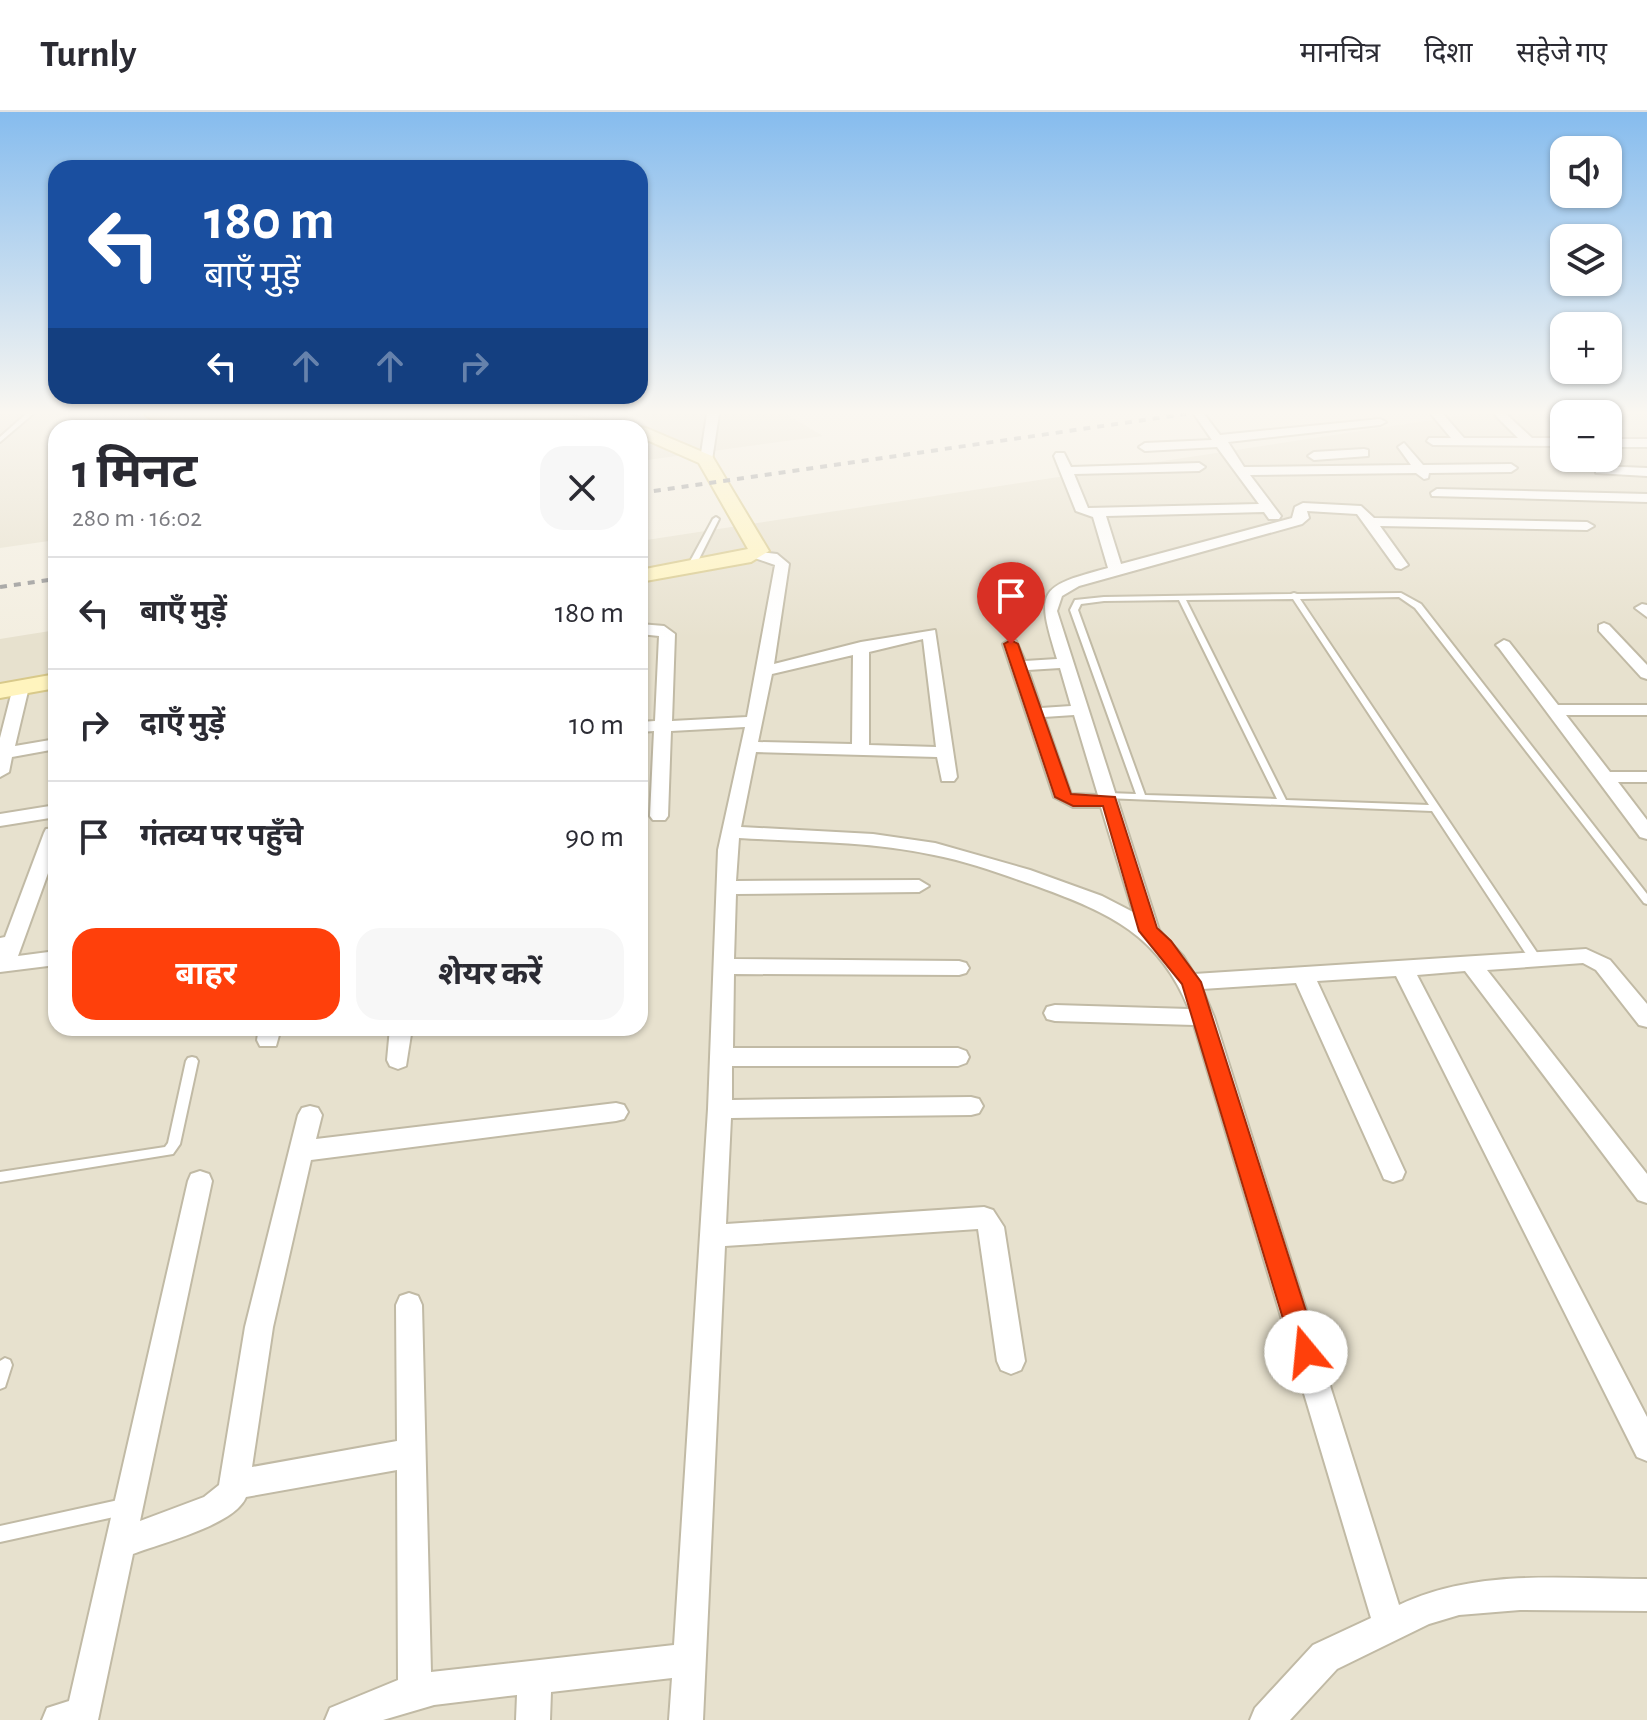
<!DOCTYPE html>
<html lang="hi">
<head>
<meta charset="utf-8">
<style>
  :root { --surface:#fff; --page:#f7f7f7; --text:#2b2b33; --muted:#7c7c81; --line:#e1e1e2; --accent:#ff400b }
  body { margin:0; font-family:"Alegreya Sans","Noto Sans Devanagari",sans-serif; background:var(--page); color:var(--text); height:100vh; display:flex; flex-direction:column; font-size:30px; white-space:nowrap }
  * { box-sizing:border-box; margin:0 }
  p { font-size:26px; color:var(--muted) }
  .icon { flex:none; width:44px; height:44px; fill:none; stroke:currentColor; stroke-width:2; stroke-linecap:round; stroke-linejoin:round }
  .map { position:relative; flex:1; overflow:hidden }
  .drawer { position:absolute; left:48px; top:308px; width:600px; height:616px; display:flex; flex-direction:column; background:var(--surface); border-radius:24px; box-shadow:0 2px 6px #0004 }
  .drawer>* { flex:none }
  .top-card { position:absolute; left:48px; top:48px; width:600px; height:244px; border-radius:24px; box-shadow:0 2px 6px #0004; background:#1a4fa0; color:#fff; overflow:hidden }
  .buttons { position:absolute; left:1550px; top:24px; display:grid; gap:16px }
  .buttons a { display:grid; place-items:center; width:72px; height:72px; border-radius:16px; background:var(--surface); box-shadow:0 2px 6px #0004; font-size:40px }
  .pin { position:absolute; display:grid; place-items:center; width:68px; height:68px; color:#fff; margin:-82px -34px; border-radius:50% 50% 50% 0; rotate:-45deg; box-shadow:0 0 8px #0007 }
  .pin .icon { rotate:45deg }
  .me { position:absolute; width:88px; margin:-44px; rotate:343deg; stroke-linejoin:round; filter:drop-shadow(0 0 6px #0008) }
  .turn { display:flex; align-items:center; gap:28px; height:168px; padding:0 24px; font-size:36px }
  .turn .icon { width:104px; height:104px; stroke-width:2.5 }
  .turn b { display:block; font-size:56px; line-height:68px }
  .lanes { display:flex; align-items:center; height:76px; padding:0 24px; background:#0003; justify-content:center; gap:40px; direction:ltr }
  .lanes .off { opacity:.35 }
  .round { display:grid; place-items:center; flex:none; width:84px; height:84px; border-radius:24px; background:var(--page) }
  .head { display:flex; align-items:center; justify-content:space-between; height:136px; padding:0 24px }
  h1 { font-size:48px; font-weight:700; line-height:60px }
  .cta { display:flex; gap:16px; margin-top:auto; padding:16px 24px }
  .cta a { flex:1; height:92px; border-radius:24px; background:var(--accent); color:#fff; font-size:32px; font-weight:700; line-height:92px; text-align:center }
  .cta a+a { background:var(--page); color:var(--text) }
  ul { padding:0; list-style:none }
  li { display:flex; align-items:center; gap:24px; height:112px; padding:0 24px; border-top:2px solid var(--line) }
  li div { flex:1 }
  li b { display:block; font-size:30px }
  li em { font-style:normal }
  header { display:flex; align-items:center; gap:48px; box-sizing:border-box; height:112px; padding:0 40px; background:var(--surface); border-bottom:2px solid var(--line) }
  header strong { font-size:38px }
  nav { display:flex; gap:44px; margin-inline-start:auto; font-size:28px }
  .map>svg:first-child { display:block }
  .residential { fill:#e7e1ce }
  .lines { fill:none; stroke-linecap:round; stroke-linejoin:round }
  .service-casing { stroke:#c1baa5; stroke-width:4 }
  .minor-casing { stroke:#c1baa5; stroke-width:4 }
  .secondary-casing { stroke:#d8c98a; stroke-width:4 }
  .primary-casing { stroke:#f0cb51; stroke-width:4 }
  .service { fill:#fff; fill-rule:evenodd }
  .minor { fill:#fff; fill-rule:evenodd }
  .secondary { fill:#fff4be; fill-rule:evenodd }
  .primary { fill:#ffe68d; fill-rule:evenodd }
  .rail { stroke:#939393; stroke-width:4; stroke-dasharray:7 7; stroke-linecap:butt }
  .route { fill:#ff400b; stroke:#a62a07; stroke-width:2 }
</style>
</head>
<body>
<header>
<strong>Turnly</strong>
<nav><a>मानचित्र</a><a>दिशा</a><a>सहेजे गए</a></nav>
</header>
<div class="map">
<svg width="1647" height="1608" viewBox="0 0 1647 1608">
  <rect width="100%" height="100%" fill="#f3eee0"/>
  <!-- residential -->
  <g class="residential">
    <path d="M0,302H786L823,324L640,349V316H56V428L0,436Z"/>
    <path d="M1471,302H1564V346H1608V302H1647V1608H0V527L56,518V916H640V429Z"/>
  </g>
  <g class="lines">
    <!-- service casing -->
    <g class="service-casing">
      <g id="service">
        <path d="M26,302H33L0,330V325Z"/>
        <path d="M716,405L719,407L695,455L689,456L687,455L713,407Z"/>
        <path d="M1294,481L1297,482L1401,481L1421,492L1647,782V792L1644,791L1415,496L1399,485L1300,487L1540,845L1541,848L1540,851H1532L1432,699L1105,686L1104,684L1108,681L1136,682L1070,498L1075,488L1104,485L1291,482ZM1293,487L1429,693L1286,688L1186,488ZM1179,488L1277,687L1145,683L1078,498L1081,492L1104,489Z"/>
        <path d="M192,945L196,946L198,949L180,1032L173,1042L0,1070V1060L165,1035L168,1031L186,949L188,946Z"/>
        <path d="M5,1246L10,1248L12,1253L5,1275L0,1277V1249Z"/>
        <path d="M123,1387L128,1390L131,1395L128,1400L123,1403L0,1430V1414Z"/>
      </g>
    </g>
    <!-- minor casing -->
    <g class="minor-casing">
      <g id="minor">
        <path d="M707,302H719L712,348L706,352L700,348Z"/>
        <path d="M1194,302H1204L1220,323L1380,307L1386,310L1380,313L1228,330L1244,355L1411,353L1398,335L1404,331L1423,353L1511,352L1517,356L1511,360L1429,361L1428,366L1424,367L1416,361L1250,363L1281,404L1279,407H1269L1264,400L1106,404L1121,452L1292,406L1295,395L1303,391L1361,394L1374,406L1587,410L1594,414L1587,418L1380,414L1408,453L1401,457L1396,456L1357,402L1307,399L1309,406L1302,412L1079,474L1062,484L1057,499L1159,818L1183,844L1194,862L1586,837L1610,848L1647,892V915L1639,913L1596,858L1583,851L1487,858L1647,1062V1091L1638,1088L1465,859L1417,863L1647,1305V1349L1637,1345L1396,864L1317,869L1405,1060L1402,1067L1393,1070L1384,1067L1381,1060L1296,871L1202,877L1214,905L1399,1493C1476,1456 1564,1467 1647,1467V1499L1520,1498L1459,1503L1429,1512L1337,1557L1290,1608H1250L1255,1596L1313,1533L1371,1506L1194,913L1055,909L1047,907L1044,901L1047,895L1055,893L1189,897C1159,823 1110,801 1039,775C1004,763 970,750 934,743C870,729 804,730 739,726L736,769L919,768L929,774L919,780L736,782L734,847L959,849L966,851L969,856L966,861L959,863L734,862L733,936H958L966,939L969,945L966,951L958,954H732V988L971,985L979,987L983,994L979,1001L971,1003L731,1006L726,1112L984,1095L993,1098L1004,1115L1025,1249L1021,1258L1011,1262L1001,1258L997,1249L978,1117L725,1134L703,1608H669L672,1566L551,1580L550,1608H516L517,1583L434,1593L383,1608H325L330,1596L398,1568L397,1358L246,1385C235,1413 161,1431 133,1442L98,1608H42L47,1596L69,1589L188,1069L191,1062L200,1059L209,1062L212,1069L140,1409L204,1385L219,1373L245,1215L298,1003L302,996L310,994L318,996L322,1003L316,1027L616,991L624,993L628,1000L624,1007L616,1009L311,1048L273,1215L252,1355L397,1329L396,1193L400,1184L409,1181L418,1184L422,1193L431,1560L674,1533L708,997L718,738L745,615L671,619L668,704L665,708H653L650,704L654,619L640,620V610L655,609L659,524L640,522V512L664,514L675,522L672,609L747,605L775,453L752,445V439L777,442L789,452L774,552L861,530L935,518L957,665L954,669H942L937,645L756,640L741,715L873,722L935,731L1030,758L1102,784L1133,800L1101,695H1073L1054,685L1003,532L1011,527L1016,529L1025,549L1057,547C1036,478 1037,475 1108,456L1093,405L1076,399L1054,344L1056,341H1064L1071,355L1199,351L1205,355L1199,359L1074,362L1088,396L1259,392L1217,335L1145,339L1139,335L1145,331L1212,328ZM923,527L936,635L869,633V540ZM853,543L852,632L758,630L772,562ZM1060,556L1071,594L1041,596L1028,558ZM1074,603L1098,683L1071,682L1044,605Z"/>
        <path d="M1431,302H1443L1464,326H1518L1494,302H1506L1532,326H1564V334L1433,333L1427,329L1429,326H1451Z"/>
        <path d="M1555,302H1564V310Z"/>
        <rect x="1608" y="327" width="39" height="8"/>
        <path d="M1364,337L1368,338V344L1314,348L1308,344L1314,340Z"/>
        <path d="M1600,354L1647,356V364L1596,361V355Z"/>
        <path d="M1437,377L1647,382V390L1432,384L1431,381Z"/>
        <path d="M1642,492L1647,493V505L1635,496Z"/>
        <path d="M1604,511L1609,513L1647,553V567L1641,565L1599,519V513Z"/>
        <path d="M1504,528L1509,530L1558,593H1647V603H1566L1610,660H1647V670H1618L1647,708V727L1640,725L1499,536L1496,533Z"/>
        <path d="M21,570L29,575L15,634L56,627V637L12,645L9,660L0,665V626L13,575Z"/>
        <path d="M56,693V705L0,714V702Z"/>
        <path d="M56,716V739L18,844L56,839V853L0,860V826L5,825L44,721L46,717Z"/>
        <path d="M259,916H281L276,934H260L257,928Z"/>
        <path d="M390,916H412L406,954L398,957L390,954L387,948Z"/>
      </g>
    </g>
    <!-- secondary casing -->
    <g class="secondary-casing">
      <g id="secondary">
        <path d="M156,302H560L646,316L712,344L769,439L751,450L640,470V458L748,437L699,351L640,325V316H591L552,311L164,308Z"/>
        <path d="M56,562V576L0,586V572Z"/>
      </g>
    </g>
    <!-- primary casing -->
    <g class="primary-casing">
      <path id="primary" d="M145,302H174C168,310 151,310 145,302Z"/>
    </g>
    <!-- service -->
    <use href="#service" class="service"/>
    <!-- minor -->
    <use href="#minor" class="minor"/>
    <!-- secondary -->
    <use href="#secondary" class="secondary"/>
    <!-- primary -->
    <use href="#primary" class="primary"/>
    <!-- rail -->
    <g class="rail">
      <path d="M640,381L1186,302"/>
      <path d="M0,475L56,467"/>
    </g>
  </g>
  <!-- sky -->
  <linearGradient id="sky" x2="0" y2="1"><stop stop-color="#86bcee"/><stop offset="0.57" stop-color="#faf7f1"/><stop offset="1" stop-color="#faf7f1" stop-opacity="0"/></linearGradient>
  <rect width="1647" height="527" fill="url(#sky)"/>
  <!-- route -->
  <path class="route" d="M1011,528L1018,532L1071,682L1115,685L1157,816L1171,829L1201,870L1319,1240L1315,1248L1306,1251L1297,1248L1293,1240L1182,872L1139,819L1103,694H1073L1055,685L1004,532Z"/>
</svg>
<div class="buttons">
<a><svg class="icon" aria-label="sound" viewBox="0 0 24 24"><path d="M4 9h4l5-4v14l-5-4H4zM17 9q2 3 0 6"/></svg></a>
<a><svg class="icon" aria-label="layers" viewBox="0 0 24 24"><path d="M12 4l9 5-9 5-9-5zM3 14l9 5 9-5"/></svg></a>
<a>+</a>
<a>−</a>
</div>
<div class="pin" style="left:1011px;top:532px;background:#d93025"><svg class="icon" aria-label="arrive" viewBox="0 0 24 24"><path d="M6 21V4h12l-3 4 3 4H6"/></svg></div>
<svg class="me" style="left:1306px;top:1240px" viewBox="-20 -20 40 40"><circle r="19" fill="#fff"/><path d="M0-13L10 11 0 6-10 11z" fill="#ff400b"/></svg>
<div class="top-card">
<div class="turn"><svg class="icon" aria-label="left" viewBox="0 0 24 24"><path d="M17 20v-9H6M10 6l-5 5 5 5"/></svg><div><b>180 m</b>बाएँ मुड़ें</div></div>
<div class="lanes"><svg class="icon" aria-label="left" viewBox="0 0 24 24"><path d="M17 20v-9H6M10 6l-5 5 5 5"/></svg><svg class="icon off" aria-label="ahead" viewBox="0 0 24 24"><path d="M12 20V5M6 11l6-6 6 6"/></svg><svg class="icon off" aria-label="ahead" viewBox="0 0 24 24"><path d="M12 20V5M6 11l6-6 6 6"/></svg><svg class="icon off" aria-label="right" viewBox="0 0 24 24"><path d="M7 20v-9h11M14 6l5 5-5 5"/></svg></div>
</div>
<section class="drawer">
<div class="head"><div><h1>1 मिनट</h1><p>280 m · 16:02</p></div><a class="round"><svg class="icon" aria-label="close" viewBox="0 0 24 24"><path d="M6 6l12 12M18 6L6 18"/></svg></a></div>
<ul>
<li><svg class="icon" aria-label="left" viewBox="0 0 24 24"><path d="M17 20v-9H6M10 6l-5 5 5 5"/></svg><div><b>बाएँ मुड़ें</b></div><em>180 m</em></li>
<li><svg class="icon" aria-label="right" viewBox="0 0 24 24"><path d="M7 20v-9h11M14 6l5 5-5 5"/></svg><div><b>दाएँ मुड़ें</b></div><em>10 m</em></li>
<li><svg class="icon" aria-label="arrive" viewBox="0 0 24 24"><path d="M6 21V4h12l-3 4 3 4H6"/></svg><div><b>गंतव्य पर पहुँचे</b></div><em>90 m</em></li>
</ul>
<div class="cta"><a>बाहर</a><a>शेयर करें</a></div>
</section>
</div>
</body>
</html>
